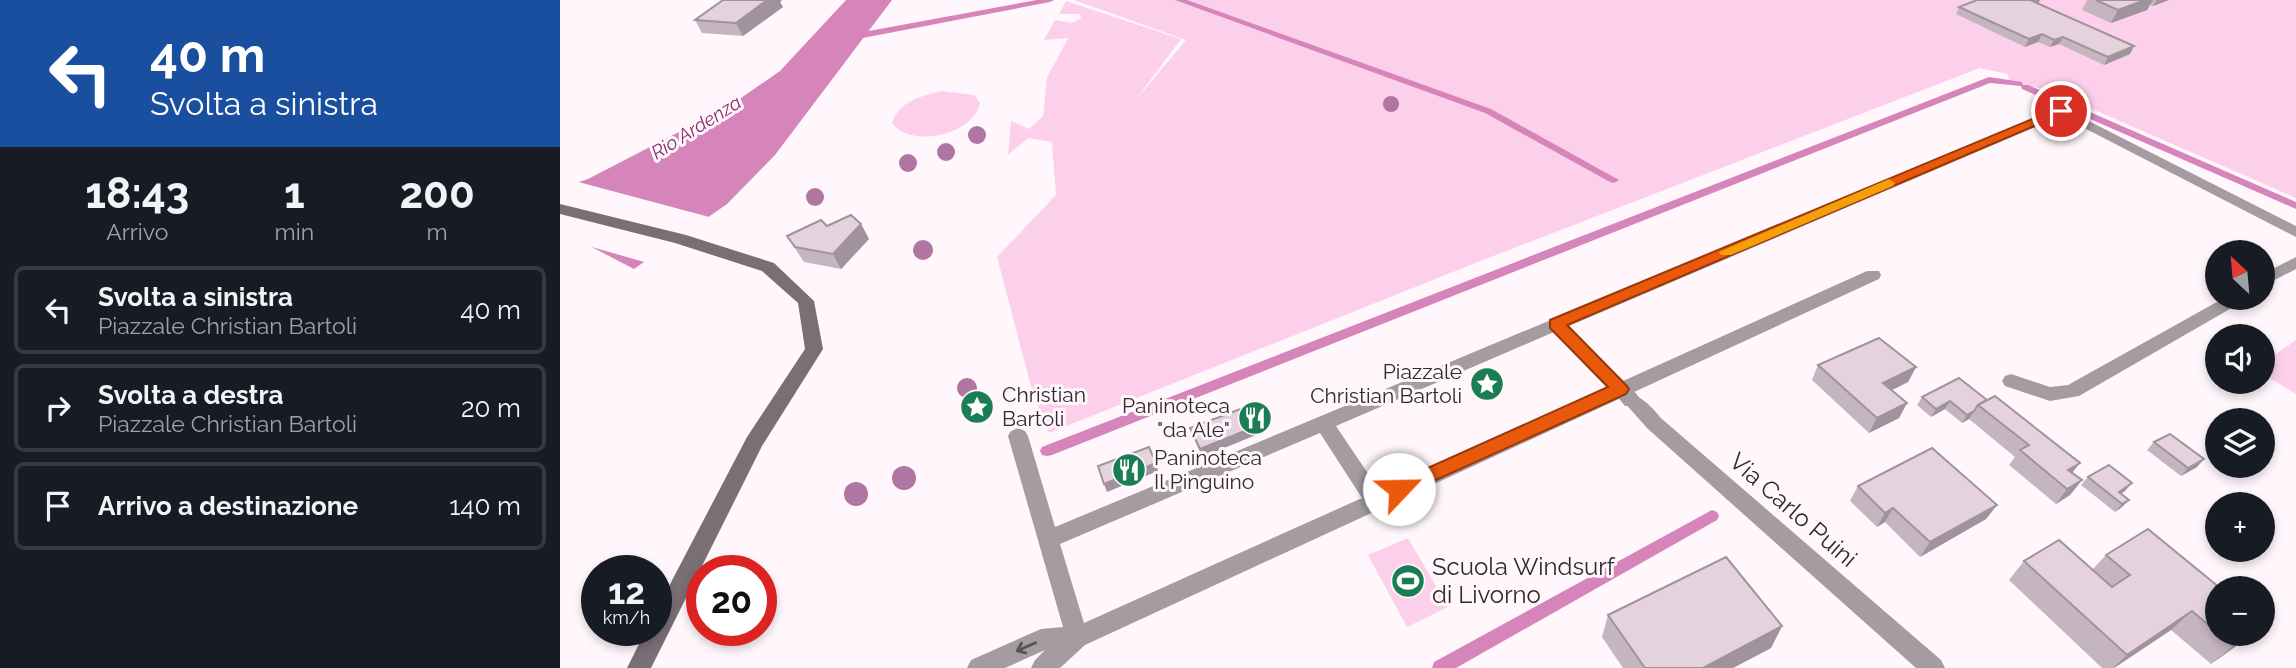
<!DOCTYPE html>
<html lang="it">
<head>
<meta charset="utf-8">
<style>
  :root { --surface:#171b24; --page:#20242c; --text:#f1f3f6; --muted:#9ea1a6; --line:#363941 }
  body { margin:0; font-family:Raleway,sans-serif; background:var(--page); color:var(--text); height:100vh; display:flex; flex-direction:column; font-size:26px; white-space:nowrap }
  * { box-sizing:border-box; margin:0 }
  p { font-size:23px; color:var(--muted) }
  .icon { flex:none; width:38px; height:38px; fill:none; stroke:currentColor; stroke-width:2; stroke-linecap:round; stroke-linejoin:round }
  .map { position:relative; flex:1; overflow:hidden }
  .details { display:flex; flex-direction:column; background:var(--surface); width:560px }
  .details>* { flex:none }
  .banner { background:#1a4fa0; color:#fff; overflow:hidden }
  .needle { width:46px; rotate:334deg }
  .fabs { position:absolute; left:1645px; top:240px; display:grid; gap:14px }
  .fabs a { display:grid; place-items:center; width:70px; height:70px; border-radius:50%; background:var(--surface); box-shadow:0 4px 10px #0003; font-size:35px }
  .speed { position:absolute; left:21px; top:555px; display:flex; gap:14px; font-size:35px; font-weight:700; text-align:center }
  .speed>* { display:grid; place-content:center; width:91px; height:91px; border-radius:50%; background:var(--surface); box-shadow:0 4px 10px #0003; line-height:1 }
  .speed small { font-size:18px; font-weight:400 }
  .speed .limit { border:10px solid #d22; background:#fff; color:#111 }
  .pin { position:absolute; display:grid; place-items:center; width:60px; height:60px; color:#fff; margin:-30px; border:4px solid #fff; border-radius:50%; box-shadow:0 2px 7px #0007 }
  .me { position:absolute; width:77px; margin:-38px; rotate:66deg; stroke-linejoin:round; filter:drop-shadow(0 0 5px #0008) }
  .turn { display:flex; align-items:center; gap:24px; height:147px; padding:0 35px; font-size:32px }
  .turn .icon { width:91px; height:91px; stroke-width:2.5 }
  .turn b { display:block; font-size:49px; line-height:60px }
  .eta { display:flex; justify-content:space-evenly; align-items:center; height:119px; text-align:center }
  .eta b { font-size:42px; font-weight:700; line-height:49px }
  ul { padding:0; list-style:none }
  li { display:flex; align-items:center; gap:21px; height:88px; margin:0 14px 10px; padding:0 21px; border:4px solid var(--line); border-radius:10px }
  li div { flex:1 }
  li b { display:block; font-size:26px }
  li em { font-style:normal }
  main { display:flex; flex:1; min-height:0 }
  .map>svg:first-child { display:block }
  .green { fill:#fcd0eb }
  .water { fill:#d685ba }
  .pier { fill:#fff7fb }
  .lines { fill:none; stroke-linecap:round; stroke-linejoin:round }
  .stream { fill:#d685ba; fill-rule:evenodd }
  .lane { fill:#a49ca1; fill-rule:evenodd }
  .street { fill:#a49ca1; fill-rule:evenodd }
  .secondary { fill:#7b6f76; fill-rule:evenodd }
  .tree { fill:#b075a0 }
  .wall { fill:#c5b5be }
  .shaded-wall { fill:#a0939b }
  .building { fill:#e5d2dd; stroke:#a0939b; stroke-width:2 }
  .oneway { stroke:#595256 }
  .route { fill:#ea580c; stroke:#983908; stroke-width:2 }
  .slow { fill:#f59e0b }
  .labels { text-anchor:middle; stroke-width:6; stroke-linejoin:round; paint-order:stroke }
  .far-water-label { font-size:19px; font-style:italic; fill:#8a2b6f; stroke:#fff7fb }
  .poi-label { font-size:21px; fill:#312a2e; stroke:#fff7fb; text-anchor:end }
  .near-street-label { font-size:24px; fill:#312a2e; stroke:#fff7fb }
  .near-poi-label { font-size:24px; fill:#312a2e; stroke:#fff7fb; text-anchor:start }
</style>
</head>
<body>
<main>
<section class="details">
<div class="banner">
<div class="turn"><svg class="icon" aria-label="left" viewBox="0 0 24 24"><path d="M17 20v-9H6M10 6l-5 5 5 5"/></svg><div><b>40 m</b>Svolta a sinistra</div></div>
</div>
<div class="eta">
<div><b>18:43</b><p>Arrivo</p></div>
<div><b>1</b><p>min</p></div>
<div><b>200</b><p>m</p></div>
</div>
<ul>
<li><svg class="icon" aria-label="left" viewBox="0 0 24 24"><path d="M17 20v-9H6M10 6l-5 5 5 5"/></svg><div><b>Svolta a sinistra</b><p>Piazzale Christian Bartoli</p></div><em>40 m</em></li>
<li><svg class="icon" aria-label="right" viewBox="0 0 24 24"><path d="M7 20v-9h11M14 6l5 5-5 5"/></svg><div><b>Svolta a destra</b><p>Piazzale Christian Bartoli</p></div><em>20 m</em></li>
<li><svg class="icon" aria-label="arrive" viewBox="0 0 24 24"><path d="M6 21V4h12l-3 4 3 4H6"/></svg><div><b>Arrivo a destinazione</b></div><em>140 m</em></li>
</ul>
</section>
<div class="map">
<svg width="1736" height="668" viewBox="0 0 1736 668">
  <rect width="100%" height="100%" fill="#fff7fb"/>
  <!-- green -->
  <g class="green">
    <path d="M514,0H1736V198L1491,91L1449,81L1448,74L1420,68L923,260L489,433L473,394L437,257L496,195L492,142L468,138L448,155L451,121L469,129L483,116L487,78L508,38L484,40L495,20L511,23L521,18L520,14H499L506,1L621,39L574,102L626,40Z"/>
    <path d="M382,91L414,95L420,103C414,135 351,149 332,123C339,101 361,96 382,91Z"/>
    <path d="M1736,340V394L1703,374V363Z"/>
    <path d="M848,538L888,607L847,627L808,555Z"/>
  </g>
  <!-- water -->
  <path class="water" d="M286,0H332L215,155L167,204L74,269L22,242L0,188L28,179L171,105L220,71Z"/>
  <!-- pier -->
  <path class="pier" d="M11,180L153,218L88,263L0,238V184Z"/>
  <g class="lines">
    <!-- stream -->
    <g class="stream">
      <path d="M477,0H494L490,2L287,41L283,38L287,35Z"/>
      <path d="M615,0H627L931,109L1059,180L1054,183L1050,182L925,113Z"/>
      <path d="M1429,77L1462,82L1463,85H1468L1736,202V209L1462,89L1461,86L1430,83L492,455L487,456L482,455L480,451L482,447Z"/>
      <path d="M1152,510L1157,512L1159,516L1157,520L896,668H872L874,662Z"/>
    </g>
    <!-- lane -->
    <g class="lane">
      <path d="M1501,107L1736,226V237L1501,116L1009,326L1063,381L1307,271H1319L1321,275L1319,279L525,645L500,668H471L475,660L485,650L445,668H407L411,660L481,629L503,627L448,436L451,431L458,428L465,431L468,436L495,527ZM994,332L1047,388L819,490L776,426ZM760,433L802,498L524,623L500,544Z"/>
      <path d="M1736,257V269L1703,286V274Z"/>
      <path d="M1664,298H1684L1682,302L1519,396L1490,401L1445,386L1442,381L1445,376L1451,374L1490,387L1508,385Z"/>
      <path d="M1072,394C1084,398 1098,413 1105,424L1102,429H1088L1063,401L1065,396Z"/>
    </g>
    <!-- street -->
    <g class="street">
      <path d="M1060,382C1069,385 1077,393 1081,401L1079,406H1065L1051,389L1053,384Z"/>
      <path d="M1095,417L1102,419L1381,660L1385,668H1356L1088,429L1085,424L1088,419Z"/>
    </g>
    <!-- secondary -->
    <path class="secondary" d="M0,204L126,235L214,263L254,301L263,349L202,446L91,668H67L86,630H96V611L187,437L245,349L238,303L202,271L115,243L0,214Z"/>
  </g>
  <!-- trees -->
  <g class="tree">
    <circle cx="831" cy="104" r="8"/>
    <circle cx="417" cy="135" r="9"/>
    <circle cx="386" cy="152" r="9"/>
    <circle cx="348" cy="163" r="9"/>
    <circle cx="255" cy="197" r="9"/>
    <circle cx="363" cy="250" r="10"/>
    <circle cx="407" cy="388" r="10"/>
    <circle cx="344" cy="478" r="12"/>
    <circle cx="296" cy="494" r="12"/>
  </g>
  <!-- wall -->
  <g class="wall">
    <path d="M163,0H222L220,2L223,7L183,36L142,33L135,20Z"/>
    <path d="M1417,0H1480L1478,4L1574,46L1570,54L1544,65L1499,44L1490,47L1478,42L1465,47L1396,14L1399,7Z"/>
    <path d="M1527,0H1609L1593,6L1590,5L1587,10L1551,23L1522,10Z"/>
    <path d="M301,224L309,239L281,269L244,262L227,236L267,226Z"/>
    <path d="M1258,365L1356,367L1348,382L1332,390L1347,403L1339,418L1309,433L1252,380Z"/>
    <path d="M1399,378L1522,480L1510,495L1496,504L1449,465L1455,457L1409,419L1402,423L1385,409L1371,417L1357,405L1362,397Z"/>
    <path d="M702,424L703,432L642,457L633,436L630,428Z"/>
    <path d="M1594,442L1637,467L1621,476L1587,450Z"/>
    <path d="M1528,477L1565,491L1561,494L1569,500L1562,507L1555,512L1521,485Z"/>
    <path d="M1298,486L1437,505L1426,519L1360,557L1325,522L1317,527L1290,501Z"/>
    <path d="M1546,555L1657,588V634H1693L1651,664L1611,630L1554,668H1542L1449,580L1464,561L1532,570Z"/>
    <path d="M1048,615L1222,626L1211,648L1173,668H1063L1042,637Z"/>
  </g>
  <!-- shaded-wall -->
  <g class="shaded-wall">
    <path d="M207,0H222L220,2L223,7L183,36L176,23Z"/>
    <path d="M1472,0H1480L1478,4L1469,8Z"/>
    <path d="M1585,0H1593L1587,10L1551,23L1558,10Z"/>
    <path d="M1597,0H1609L1593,6Z"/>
    <path d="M1482,34L1478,42L1465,47L1469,39Z"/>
    <path d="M1503,37L1499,44L1490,47L1494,40Z"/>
    <path d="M1574,46L1570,54L1544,65L1548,57Z"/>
    <path d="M301,224L309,239L281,269L273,254Z"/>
    <path d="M1356,367L1348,382L1316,398L1323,383Z"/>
    <path d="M1390,401L1385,409L1371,417L1376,409Z"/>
    <path d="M1347,403L1339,418L1309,433L1317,418Z"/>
    <path d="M1414,411L1409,419L1402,423L1407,415Z"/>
    <path d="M702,424L703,432L642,457L640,449Z"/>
    <path d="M1644,459L1637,467L1621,476L1628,468Z"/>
    <path d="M596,463L598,471L547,492L544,484Z"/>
    <path d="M1520,463L1508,478V470Z"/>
    <path d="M1522,480L1510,495L1496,504L1507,489Z"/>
    <path d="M1572,483L1565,491L1552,500L1559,492Z"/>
    <path d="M1569,500L1562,507L1555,512L1562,504Z"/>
    <path d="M1437,505L1426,519L1360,557L1370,542Z"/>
    <path d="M1333,508L1325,522L1317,527L1325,513Z"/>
    <path d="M1632,611L1611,630L1554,668H1553L1567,655Z"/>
    <path d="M1222,626L1211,648L1173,668H1143Z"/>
    <path d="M1691,634H1693L1651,664L1673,646Z"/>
  </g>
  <!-- building -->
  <g class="building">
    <path d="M163,0H207L176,23L135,20Z"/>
    <path d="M1417,0H1470L1574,46L1548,57L1503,37L1494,40L1482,34L1469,39L1399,7Z"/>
    <path d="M1536,0H1585L1558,10Z"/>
    <path d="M291,215L301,224L273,254L235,247L227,236L261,220L267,226Z"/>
    <path d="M1319,338L1356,367L1323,383L1347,403L1317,418L1258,365Z"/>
    <path d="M1399,378L1427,400L1418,405L1414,411L1407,415L1390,401L1376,409L1362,397Z"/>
    <path d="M1435,396L1520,463L1508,470L1522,480L1507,489L1460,450L1469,445L1418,405Z"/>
    <path d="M691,405L702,424L640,449L630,428Z"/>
    <path d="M1610,434L1644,459L1628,468L1594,442Z"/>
    <path d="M589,447L596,463L544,484L538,466Z"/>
    <path d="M1372,448L1437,505L1370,542L1333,508L1325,513L1298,486Z"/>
    <path d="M1549,465L1572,483L1559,492L1569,500L1562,504L1528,477Z"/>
    <path d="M1588,529L1660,588H1657V632L1632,611L1567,655L1464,561L1499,540L1552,587L1570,575L1546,555Z"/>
    <path d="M1166,557L1222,626L1143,668H1085L1048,615Z"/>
    <path d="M1659,634H1691L1673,646Z"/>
  </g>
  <!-- one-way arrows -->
  <defs><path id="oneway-shaft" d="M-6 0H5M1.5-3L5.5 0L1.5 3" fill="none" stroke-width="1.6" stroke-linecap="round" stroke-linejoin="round" transform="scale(1.75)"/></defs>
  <use class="oneway" href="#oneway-shaft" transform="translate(466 647) rotate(156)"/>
  <!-- route -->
  <path class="route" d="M1501,107L1507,111L1505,113L1007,325L1066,385L1069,389L1066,394L845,494H832L829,489L832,484L1048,387L990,328V320Z"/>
  <!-- slow -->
  <path class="slow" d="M1329,179L1335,183L1333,186L1171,255H1161L1159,252Z"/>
  <!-- icons -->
  <defs>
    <g id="sight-disc" transform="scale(1.75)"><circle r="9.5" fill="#1a7d56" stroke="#fff7fb"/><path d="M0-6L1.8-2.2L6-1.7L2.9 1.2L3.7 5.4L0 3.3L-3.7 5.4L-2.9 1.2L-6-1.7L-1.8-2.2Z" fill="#fff"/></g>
    <g id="restaurant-disc" transform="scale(1.75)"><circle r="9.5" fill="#1a7d56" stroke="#fff7fb"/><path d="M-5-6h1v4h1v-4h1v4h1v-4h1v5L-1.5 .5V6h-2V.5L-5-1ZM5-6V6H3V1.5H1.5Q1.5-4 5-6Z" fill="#fff"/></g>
    <g id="stadium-disc" transform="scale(1.75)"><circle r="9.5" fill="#1a7d56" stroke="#fff7fb"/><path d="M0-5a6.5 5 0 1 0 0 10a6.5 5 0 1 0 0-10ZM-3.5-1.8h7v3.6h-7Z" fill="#fff"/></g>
  </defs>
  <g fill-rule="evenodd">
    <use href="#sight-disc" x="927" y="384"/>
    <use href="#sight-disc" x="417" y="407"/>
    <use href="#restaurant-disc" x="695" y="418"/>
    <use href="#restaurant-disc" x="569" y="470"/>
    <use href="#stadium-disc" x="848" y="581"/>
  </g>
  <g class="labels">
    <!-- far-water labels -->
    <g class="far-water-label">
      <text transform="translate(136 127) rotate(-32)" y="7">Rio Ardenza</text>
    </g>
    <!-- poi labels -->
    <g class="poi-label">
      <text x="902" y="379">Piazzale<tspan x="902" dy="24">Christian Bartoli</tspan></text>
      <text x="442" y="402" text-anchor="start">Christian<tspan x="442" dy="24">Bartoli</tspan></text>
      <text x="670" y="413">Paninoteca<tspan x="670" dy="24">"da Ale"</tspan></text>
      <text x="594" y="465" text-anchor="start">Paninoteca<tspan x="594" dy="24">Il Pinguino</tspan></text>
    </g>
    <!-- near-street labels -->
    <g class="near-street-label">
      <text transform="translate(1233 510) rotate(41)" y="8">Via Carlo Puini</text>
    </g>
    <!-- near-poi labels -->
    <g class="near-poi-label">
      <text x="872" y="575">Scuola Windsurf<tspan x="872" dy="28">di Livorno</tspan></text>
    </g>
  </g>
</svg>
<div class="fabs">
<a><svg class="needle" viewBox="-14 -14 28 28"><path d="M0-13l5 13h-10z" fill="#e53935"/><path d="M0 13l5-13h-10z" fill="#9ea1a6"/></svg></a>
<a><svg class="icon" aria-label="sound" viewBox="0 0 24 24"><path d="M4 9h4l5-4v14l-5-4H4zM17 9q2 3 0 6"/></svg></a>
<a><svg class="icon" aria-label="layers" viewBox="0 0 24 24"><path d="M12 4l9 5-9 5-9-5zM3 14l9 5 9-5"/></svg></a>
<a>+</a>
<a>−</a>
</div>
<div class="speed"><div>12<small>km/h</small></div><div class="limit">20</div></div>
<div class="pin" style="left:1501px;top:111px;background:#d93025"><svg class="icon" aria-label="arrive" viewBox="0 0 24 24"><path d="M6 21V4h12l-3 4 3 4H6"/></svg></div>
<svg class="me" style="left:839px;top:489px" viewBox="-20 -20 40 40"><circle r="19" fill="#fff"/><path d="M0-13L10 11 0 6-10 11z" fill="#ea580c"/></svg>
</div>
</main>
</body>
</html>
